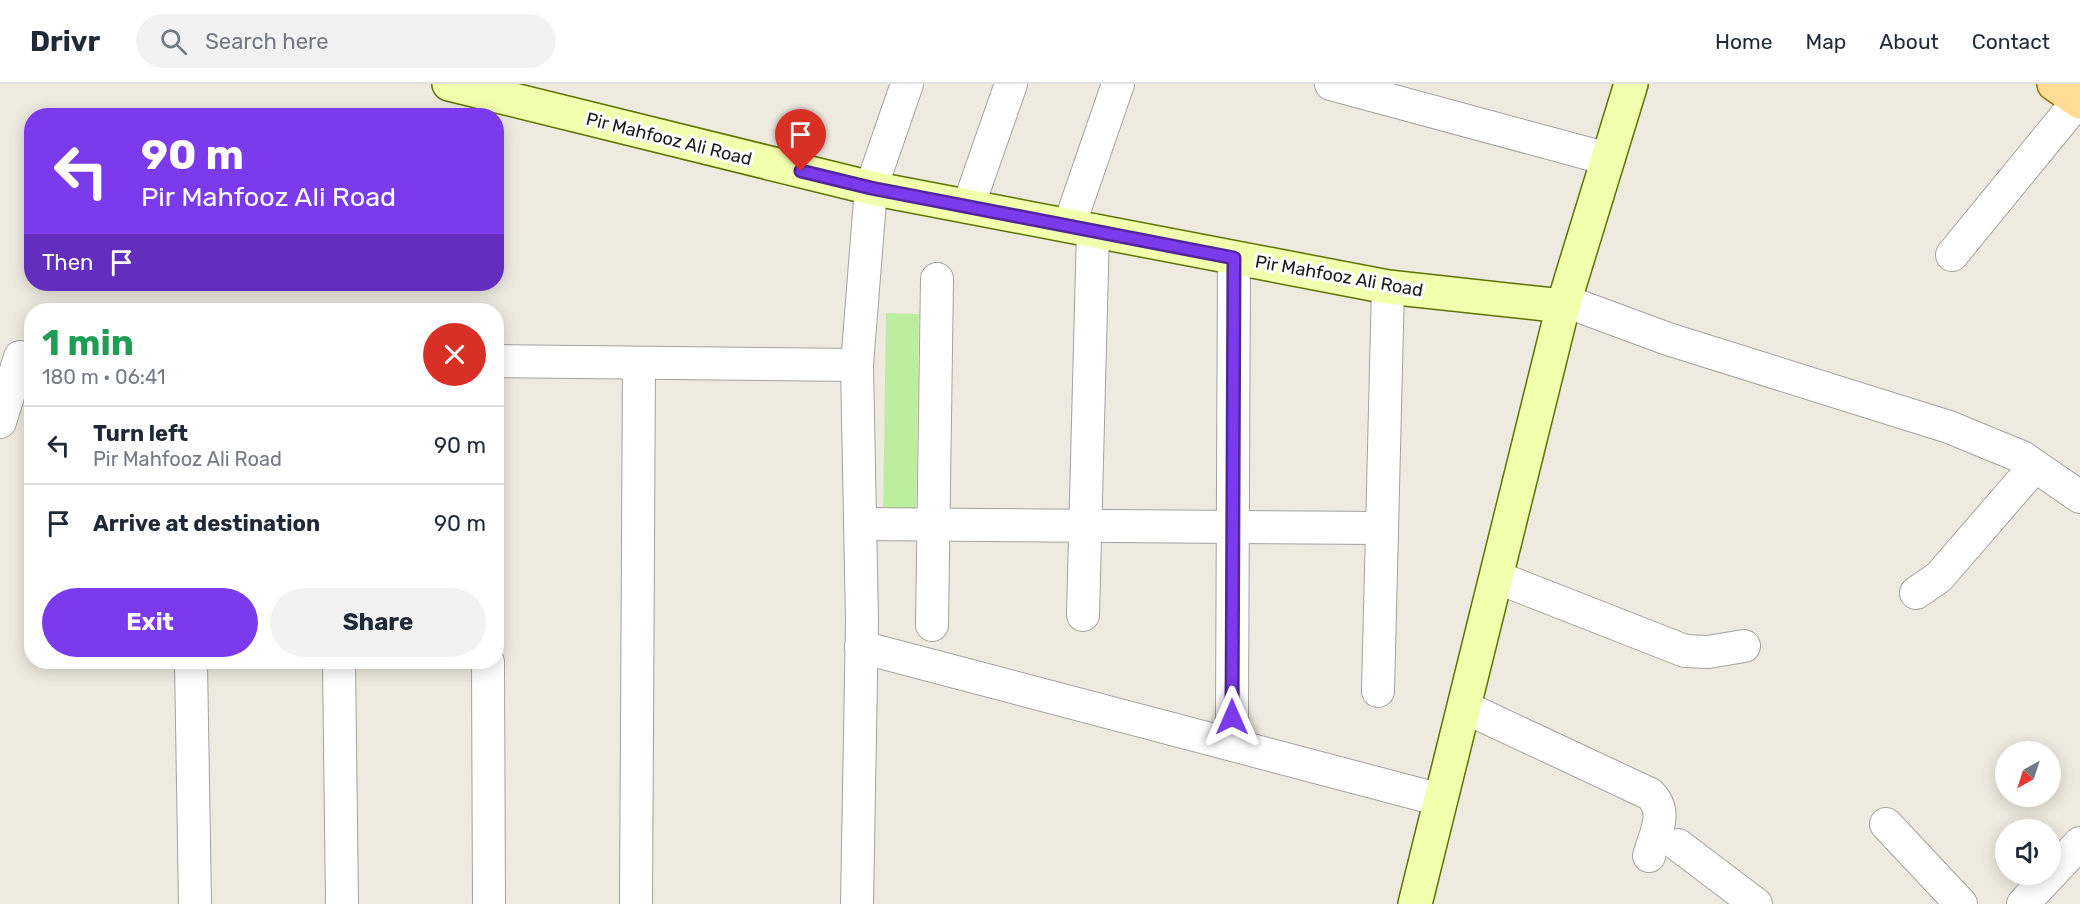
<!DOCTYPE html>
<html lang="en">
<head>
<meta charset="utf-8">
<style>
  :root { --surface:#fff; --page:#f2f2f3; --text:#1f2937; --muted:#747a83; --line:#e0e1e3; --accent:#7c3aed }
  body { margin:0; font-family:Rubik,sans-serif; background:var(--page); color:var(--text); height:100vh; display:flex; flex-direction:column; font-size:22px; white-space:nowrap }
  * { box-sizing:border-box; margin:0 }
  p { font-size:20px; color:var(--muted) }
  .icon { flex:none; width:33px; height:33px; fill:none; stroke:currentColor; stroke-width:2; stroke-linecap:round; stroke-linejoin:round }
  .map { position:relative; flex:1; overflow:hidden }
  .details { position:absolute; left:24px; top:219px; width:480px; height:366px; display:flex; flex-direction:column; background:var(--surface); border-radius:24px; box-shadow:0 3px 15px #0003 }
  .details>* { flex:none }
  .top-card { position:absolute; left:24px; top:24px; width:480px; height:183px; border-radius:24px; box-shadow:0 3px 15px #0003; background:#7c3aed; color:#fff; overflow:hidden }
  .needle { width:39px; rotate:219deg }
  .controls { position:absolute; left:1995px; top:657px; display:grid; gap:12px }
  .controls a { display:grid; place-items:center; width:66px; height:66px; border-radius:50%; background:var(--surface); box-shadow:0 3px 15px #0003; font-size:30px }
  .pin { position:absolute; display:grid; place-items:center; width:51px; height:51px; color:#fff; margin:-62px -26px; border-radius:50% 50% 50% 0; rotate:-45deg; box-shadow:0 0 6px #0007 }
  .pin .icon { rotate:45deg }
  .me { position:absolute; width:66px; margin:-33px; rotate:0deg; stroke-linejoin:round; filter:drop-shadow(0 0 4px #0008) }
  .turn { display:flex; align-items:center; gap:21px; height:126px; padding:0 18px; font-size:27px }
  .turn .icon { width:78px; height:78px; stroke-width:2.5 }
  .turn b { display:block; font-size:42px; line-height:51px }
  .then { display:flex; align-items:center; height:57px; padding:0 18px; background:#0003; gap:12px; font-size:22px }
  .round { display:grid; place-items:center; flex:none; width:63px; height:63px; border-radius:32px; background:var(--page) }
  .head { display:flex; align-items:center; justify-content:space-between; height:102px; padding:0 18px }
  h1 { font-size:36px; font-weight:700; line-height:45px; color:#1e9e55 }
  .button { display:flex; gap:12px; margin-top:auto; padding:12px 18px }
  .button a { flex:1; height:69px; border-radius:36px; background:var(--accent); color:#fff; font-size:24px; font-weight:700; line-height:69px; text-align:center }
  .button a+a { background:var(--page); color:var(--text) }
  ul { padding:0; list-style:none }
  li { display:flex; align-items:center; gap:18px; height:78px; padding:0 18px; border-top:2px solid var(--line) }
  li div { flex:1 }
  li b { display:block; font-size:22px }
  li em { font-style:normal }
  header { display:flex; align-items:center; gap:36px; box-sizing:border-box; height:84px; padding:0 30px; background:var(--surface); border-bottom:2px solid var(--line) }
  header strong { font-size:28px }
  nav { display:flex; gap:33px; margin-inline-start:auto; font-size:21px }
  .search { width:420px; height:54px; background:var(--page); display:flex; align-items:center; gap:15px; box-sizing:border-box; padding:0 21px; border-radius:33px; color:var(--muted); font-size:22px }
  .map>svg:first-child { display:block }
  .grass { fill:#bdee9f }
  .lines { fill:none; stroke-linecap:round; stroke-linejoin:round }
  .street-casing { stroke:#a2a2a2; stroke-width:34 }
  .secondary-casing { stroke:#5b7400; stroke-width:36 }
  .primary-casing { stroke:#927100; stroke-width:36 }
  .street { stroke:#fff; stroke-width:32 }
  .secondary { stroke:#f2ffac; stroke-width:33 }
  .primary { stroke:#ffdc93; stroke-width:33 }
  .route-casing { stroke:#51269a; stroke-width:15 }
  .route { stroke:#7c3aed; stroke-width:10 }
  .labels { text-anchor:middle; stroke-width:6; stroke-linejoin:round; paint-order:stroke }
  .street-label { font-size:18px; fill:#1b1b1b; stroke:#fff }
</style>
</head>
<body>
<header>
<strong>Drivr</strong>
<div class="search"><svg class="icon" aria-label="search" viewBox="0 0 24 24"><circle cx="10" cy="10" r="6"/><path d="M15 15l6 6"/></svg>Search here</div>
<nav><a>Home</a><a>Map</a><a>About</a><a>Contact</a></nav>
</header>
<div class="map">
<svg width="2080" height="820" viewBox="0 0 2080 820">
  <rect width="100%" height="100%" fill="#eeeadf"/>
  <!-- grass -->
  <path class="grass" d="M886,229L919,230L916,439L883,438Z"/>
  <g class="lines">
    <!-- street casing -->
    <g class="street-casing">
      <g id="street">
        <path d="M1331,0L1608,75"/>
        <path d="M968,123L1011,0"/>
        <path d="M1069,142L1118,0"/>
        <path d="M1952,171L2078,17"/>
        <path d="M1565,217L1668,255L1949,343L2022,373L2080,413"/>
        <path d="M496,277L857,281"/>
        <path d="M0,338L20,273"/>
        <path d="M860,440L1382,444"/>
        <path d="M1496,493L1685,567L1708,568L1744,562"/>
        <path d="M1916,509L1939,493L2035,382"/>
        <path d="M1083,531L1093,146"/>
        <path d="M932,541L937,195"/>
        <path d="M861,563L1441,716"/>
        <path d="M191,578L195,820"/>
        <path d="M339,578L342,820"/>
        <path d="M488,578L489,820"/>
        <path d="M1378,607L1388,203"/>
        <path d="M1464,623L1650,710C1669,729 1655,749 1649,772"/>
        <path d="M1232,633L1234,174"/>
        <path d="M1886,740L1961,820"/>
        <path d="M1678,761L1756,820"/>
        <path d="M636,820L639,279"/>
        <path d="M857,820L862,537L857,281L871,104L907,0"/>
        <path d="M2023,820L2080,759"/>
      </g>
    </g>
    <!-- secondary casing -->
    <g class="secondary-casing">
      <g id="secondary">
        <path d="M449,0L871,104L1388,203L1563,222"/>
        <path d="M1415,820L1563,222L1631,0"/>
      </g>
    </g>
    <!-- primary casing -->
    <g class="primary-casing">
      <path id="primary" d="M2054,0L2080,18"/>
    </g>
    <!-- street -->
    <use href="#street" class="street"/>
    <!-- secondary -->
    <use href="#secondary" class="secondary"/>
    <!-- primary -->
    <use href="#primary" class="primary"/>
  </g>
  <g class="lines">
    <!-- route casing -->
    <g class="route-casing">
      <path id="route" d="M801,87L871,104L1234,174L1232,633"/>
    </g>
    <!-- route -->
    <use href="#route" class="route"/>
  </g>
  <g class="labels">
    <!-- street labels -->
    <g class="street-label">
      <text transform="translate(669 55) rotate(14)" y="6">Pir Mahfooz Ali Road</text>
      <text transform="translate(1339 192) rotate(10)" y="6">Pir Mahfooz Ali Road</text>
    </g>
  </g>
</svg>
<div class="controls">
<a><svg class="needle" viewBox="-14 -14 28 28"><path d="M0-13l5 13h-10z" fill="#e53935"/><path d="M0 13l5-13h-10z" fill="#747a83"/></svg></a>
<a><svg class="icon" aria-label="sound" viewBox="0 0 24 24"><path d="M4 9h4l5-4v14l-5-4H4zM17 9q2 3 0 6"/></svg></a>
</div>
<div class="pin" style="left:801px;top:87px;background:#d93025"><svg class="icon" aria-label="arrive" viewBox="0 0 24 24"><path d="M6 21V4h12l-3 4 3 4H6"/></svg></div>
<svg class="me" style="left:1232px;top:633px" viewBox="-20 -20 40 40"><path d="M0-17L14 15 0 8-14 15z" fill="#7c3aed" stroke="#fff" stroke-width="4"/></svg>
<div class="top-card">
<div class="turn"><svg class="icon" aria-label="left" viewBox="0 0 24 24"><path d="M17 20v-9H6M10 6l-5 5 5 5"/></svg><div><b>90 m</b>Pir Mahfooz Ali Road</div></div>
<div class="then">Then<svg class="icon" aria-label="arrive" viewBox="0 0 24 24"><path d="M6 21V4h12l-3 4 3 4H6"/></svg></div>
</div>
<section class="details">
<div class="head"><div><h1>1 min</h1><p>180 m · 06:41</p></div><a class="round" style="background:#d93025;color:#fff"><svg class="icon" aria-label="close" viewBox="0 0 24 24"><path d="M6 6l12 12M18 6L6 18"/></svg></a></div>
<ul>
<li><svg class="icon" aria-label="left" viewBox="0 0 24 24"><path d="M17 20v-9H6M10 6l-5 5 5 5"/></svg><div><b>Turn left</b><p>Pir Mahfooz Ali Road</p></div><em>90 m</em></li>
<li><svg class="icon" aria-label="arrive" viewBox="0 0 24 24"><path d="M6 21V4h12l-3 4 3 4H6"/></svg><div><b>Arrive at destination</b></div><em>90 m</em></li>
</ul>
<div class="button"><a>Exit</a><a>Share</a></div>
</section>
</div>
</body>
</html>
